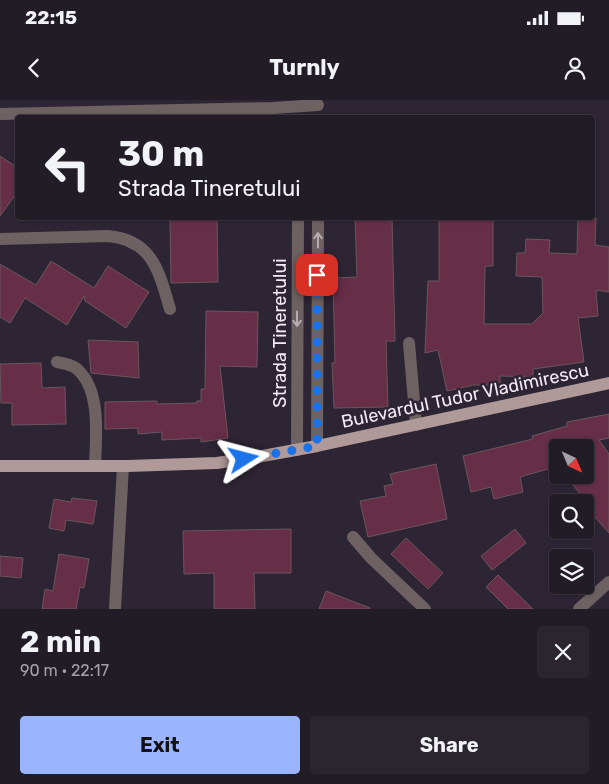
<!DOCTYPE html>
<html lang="en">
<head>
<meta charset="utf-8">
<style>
  :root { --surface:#221c27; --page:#2a252f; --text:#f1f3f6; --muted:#a2a1a7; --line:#3f3a44; --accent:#9ab5fd }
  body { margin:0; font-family:Rubik,sans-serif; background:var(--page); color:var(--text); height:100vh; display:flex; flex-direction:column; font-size:19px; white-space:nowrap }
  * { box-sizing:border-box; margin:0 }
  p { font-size:16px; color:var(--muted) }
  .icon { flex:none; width:28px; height:28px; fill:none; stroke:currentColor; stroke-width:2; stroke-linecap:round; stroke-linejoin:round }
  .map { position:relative; height:509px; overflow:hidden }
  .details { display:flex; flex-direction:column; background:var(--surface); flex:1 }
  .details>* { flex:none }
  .guide { position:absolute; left:15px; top:15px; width:580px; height:105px; border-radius:5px; box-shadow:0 1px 4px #0004,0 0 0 1px var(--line); background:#221c27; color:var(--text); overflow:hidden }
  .needle { width:32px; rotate:136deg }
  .fabs { position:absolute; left:549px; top:339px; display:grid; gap:10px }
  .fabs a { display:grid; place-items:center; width:45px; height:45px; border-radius:5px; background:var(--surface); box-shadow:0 1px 4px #0004,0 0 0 1px var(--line); font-size:25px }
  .pin { position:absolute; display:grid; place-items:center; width:42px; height:42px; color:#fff; margin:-21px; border-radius:10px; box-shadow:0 2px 8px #0006 }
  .me { position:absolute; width:55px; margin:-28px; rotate:81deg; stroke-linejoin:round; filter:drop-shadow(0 0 4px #0008) }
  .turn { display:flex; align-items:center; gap:18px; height:105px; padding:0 20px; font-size:22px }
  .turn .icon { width:65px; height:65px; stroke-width:2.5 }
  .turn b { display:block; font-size:35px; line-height:42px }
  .round { display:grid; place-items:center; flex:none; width:52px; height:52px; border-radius:5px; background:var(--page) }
  .headline { display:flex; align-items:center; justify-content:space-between; height:85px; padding:0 20px }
  h1 { font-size:30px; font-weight:700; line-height:38px }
  .primary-button { display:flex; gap:10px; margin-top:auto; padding:10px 20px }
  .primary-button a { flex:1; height:58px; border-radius:5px; background:var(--accent); color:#111; font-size:20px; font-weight:700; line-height:58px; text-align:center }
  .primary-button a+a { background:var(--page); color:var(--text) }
  .status { display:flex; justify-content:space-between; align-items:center; height:35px; padding:0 25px; background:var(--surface); direction:ltr }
  .status svg { height:14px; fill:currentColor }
  header { display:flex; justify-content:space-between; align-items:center; height:65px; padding:0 20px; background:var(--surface); font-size:22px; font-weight:700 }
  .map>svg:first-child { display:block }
  .building { fill:#662e47; stroke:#6b565e }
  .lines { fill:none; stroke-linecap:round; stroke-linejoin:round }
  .minor { stroke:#6d6261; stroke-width:12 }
  .major { stroke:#b09a99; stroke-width:12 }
  .oneway { stroke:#b6adb3 }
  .route { stroke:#1a73e8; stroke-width:9; stroke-dasharray:0 16.2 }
  .labels { text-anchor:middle; stroke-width:5; stroke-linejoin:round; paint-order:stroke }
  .street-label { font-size:18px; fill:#f1ebf6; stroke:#2e2534 }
</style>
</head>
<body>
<div class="status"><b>22:15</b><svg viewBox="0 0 49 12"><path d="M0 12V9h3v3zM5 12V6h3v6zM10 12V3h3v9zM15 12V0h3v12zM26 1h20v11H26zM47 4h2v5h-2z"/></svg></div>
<header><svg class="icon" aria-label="back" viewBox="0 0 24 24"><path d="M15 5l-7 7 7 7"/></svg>Turnly<svg class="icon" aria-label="person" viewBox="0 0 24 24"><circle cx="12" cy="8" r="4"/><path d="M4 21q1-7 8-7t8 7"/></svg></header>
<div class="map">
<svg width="609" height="509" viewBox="0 0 609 509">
  <rect width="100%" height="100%" fill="#2e2534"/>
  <!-- building -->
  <g class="building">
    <path d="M0,56L18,68V91L0,116Z"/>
    <path d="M170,118H217L218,182L171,183Z"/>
    <path d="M355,118H392L395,241H386L388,307L334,308L332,263H335L333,178L357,177Z"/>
    <path d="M439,118H493V166H485L484,224H532L543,213L542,177L516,176L517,153H525L526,139L550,140L549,153L577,154L578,118H596L595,145L609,147V192L596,190L598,216L578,218L584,262L533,269V277L500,276V285H474L447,291L438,250L425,253L428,181H439Z"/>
    <path d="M51,161L94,188L108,166L149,192L126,228L85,201L84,196L67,225L25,198L10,223L0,217V164L36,185Z"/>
    <path d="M206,211L258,212L257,267L220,266L228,338L201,342V338L162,340V332L138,334V328L105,329V302L157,301V304L197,303V301H201V289H205Z"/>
    <path d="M88,240L138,242L139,278L91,273Z"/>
    <path d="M41,263L42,288L65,287L66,324L12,325V303H1L0,264Z"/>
    <path d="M609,314V338L599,340L609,354V433L587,408L590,406L565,375H585V348H558V366L520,377L523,392L494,399L491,387L471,392L463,356L533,339L532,336L567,326V322Z"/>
    <path d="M436,364L447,419L368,437L360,401L386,396L384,386L393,384L390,374Z"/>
    <path d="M72,398L97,401L93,424L66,420L64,431L49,428L54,399L71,402Z"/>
    <path d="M291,429V473H254L255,509H214V473L184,474L183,431Z"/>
    <path d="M515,429L526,443L492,470L481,456Z"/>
    <path d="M406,438L443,473L428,489L391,454Z"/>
    <path d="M59,454L89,459L84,488L80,487L76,509H42L45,489L53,491Z"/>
    <path d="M0,456L23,458L21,478L0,476Z"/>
    <path d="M498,475L533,509H508L486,487Z"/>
    <path d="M326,491L370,508V509H319Z"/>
  </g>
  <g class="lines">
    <!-- minor -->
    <g class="minor">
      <path d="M0,14L273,8L318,5"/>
      <path d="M0,139L108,136C153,140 159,172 170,209"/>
      <path d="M409,243L416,325"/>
      <path d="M57,262C65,264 74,265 79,271C101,292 96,338 95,366"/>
      <path d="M317,346L318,118"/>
      <path d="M297,350L298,118"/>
      <path d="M353,437L371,458L425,509"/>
      <path d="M115,509L123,366"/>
      <path d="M579,509L609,482"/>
    </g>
    <!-- major -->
    <path class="major" d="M0,366H128L217,363L257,357L317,346L609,283"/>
  </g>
  <!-- one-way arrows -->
  <defs><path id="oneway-shaft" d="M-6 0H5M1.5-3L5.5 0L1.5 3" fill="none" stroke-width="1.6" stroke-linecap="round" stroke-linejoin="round" transform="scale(1.25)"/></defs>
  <g class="oneway">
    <use href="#oneway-shaft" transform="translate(318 140) rotate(-90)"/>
    <use href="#oneway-shaft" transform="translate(297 219) rotate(90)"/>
  </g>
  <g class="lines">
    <!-- route -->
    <path class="route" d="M244,359L317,346V175"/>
  </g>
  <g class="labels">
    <!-- street labels -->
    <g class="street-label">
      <text transform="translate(280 233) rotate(-90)" y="6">Strada Tineretului</text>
      <text transform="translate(465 296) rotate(-12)" y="6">Bulevardul Tudor Vladimirescu</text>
    </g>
  </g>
</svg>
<div class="fabs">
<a><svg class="needle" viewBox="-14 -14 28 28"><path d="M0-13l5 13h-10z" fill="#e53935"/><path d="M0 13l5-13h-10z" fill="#a2a1a7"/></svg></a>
<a><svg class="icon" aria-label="search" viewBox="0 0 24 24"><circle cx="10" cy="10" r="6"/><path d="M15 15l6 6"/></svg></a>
<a><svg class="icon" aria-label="layers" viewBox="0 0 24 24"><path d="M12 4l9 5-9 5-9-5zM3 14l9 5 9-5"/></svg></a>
</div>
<div class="pin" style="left:317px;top:175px;background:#d93025"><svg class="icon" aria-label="arrive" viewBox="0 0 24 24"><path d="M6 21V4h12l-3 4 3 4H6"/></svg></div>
<svg class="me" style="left:244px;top:359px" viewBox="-20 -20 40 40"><path d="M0-17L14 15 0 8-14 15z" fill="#1a73e8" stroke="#fff" stroke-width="4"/></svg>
<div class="guide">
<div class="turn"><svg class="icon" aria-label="left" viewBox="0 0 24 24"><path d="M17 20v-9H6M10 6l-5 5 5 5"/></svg><div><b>30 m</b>Strada Tineretului</div></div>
</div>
</div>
<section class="details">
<div class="headline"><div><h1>2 min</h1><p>90 m · 22:17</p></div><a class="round"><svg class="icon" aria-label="close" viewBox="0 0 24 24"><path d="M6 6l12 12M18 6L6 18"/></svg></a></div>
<div class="primary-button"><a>Exit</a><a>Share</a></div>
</section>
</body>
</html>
